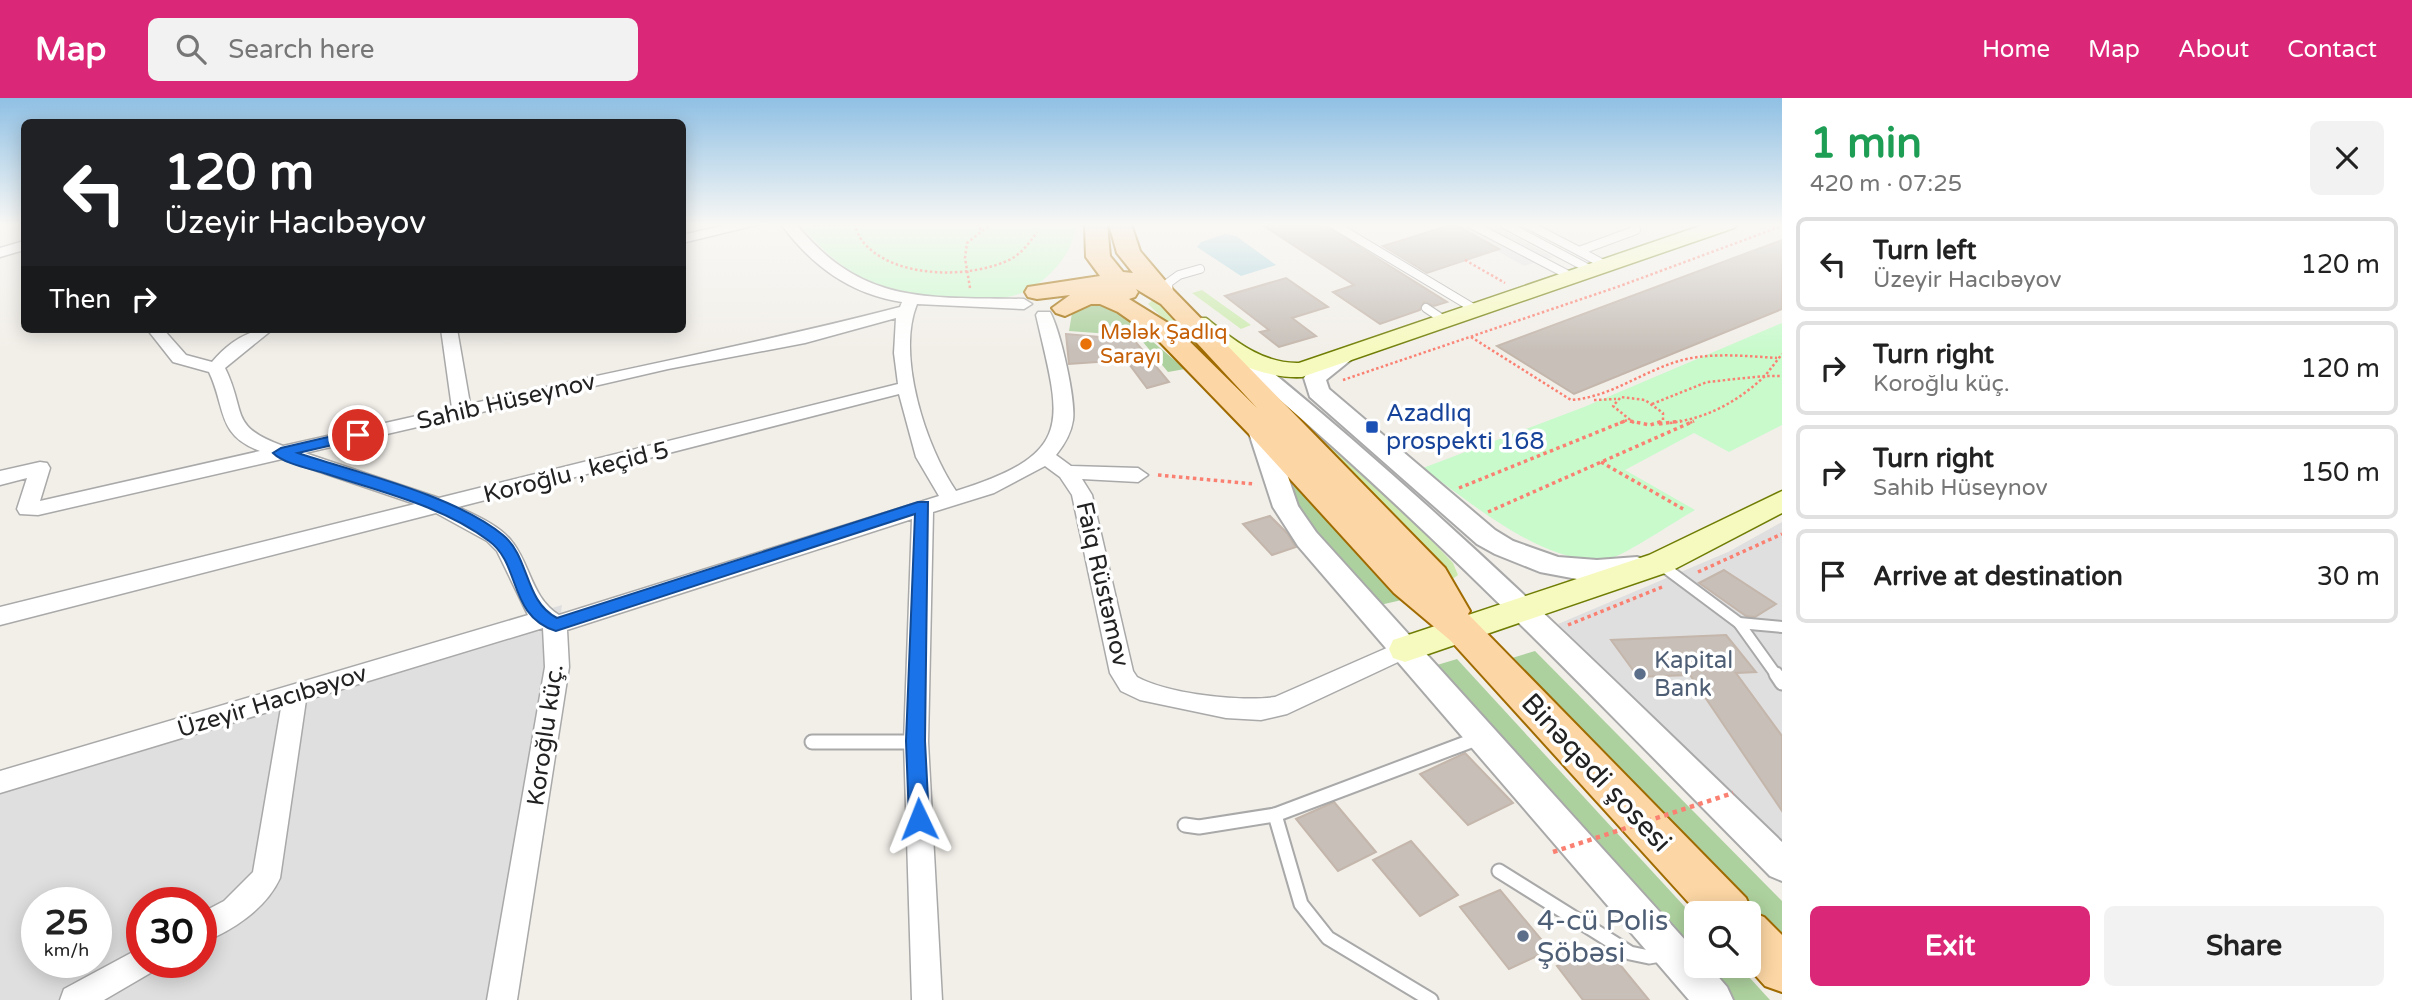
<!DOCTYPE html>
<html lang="en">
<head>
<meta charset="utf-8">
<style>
  :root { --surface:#fff; --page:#f2f2f2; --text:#222; --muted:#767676; --line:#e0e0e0; --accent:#db2777 }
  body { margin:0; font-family:"Varela Round",sans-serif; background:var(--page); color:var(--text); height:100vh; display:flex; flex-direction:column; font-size:26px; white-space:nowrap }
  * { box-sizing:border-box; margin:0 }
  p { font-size:23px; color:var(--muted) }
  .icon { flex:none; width:38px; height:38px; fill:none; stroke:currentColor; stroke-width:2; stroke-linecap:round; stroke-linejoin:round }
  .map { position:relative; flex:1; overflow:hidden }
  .sheet { display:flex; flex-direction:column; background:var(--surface); width:630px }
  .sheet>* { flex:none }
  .banner { position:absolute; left:21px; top:21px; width:665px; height:214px; border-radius:10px; box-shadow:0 4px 18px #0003; background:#202124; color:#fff; overflow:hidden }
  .fabs { position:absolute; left:1684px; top:803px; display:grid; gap:14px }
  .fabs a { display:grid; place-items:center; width:77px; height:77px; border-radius:10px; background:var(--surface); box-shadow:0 4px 18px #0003; font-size:35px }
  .speed { position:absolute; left:21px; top:789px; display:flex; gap:14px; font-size:35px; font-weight:700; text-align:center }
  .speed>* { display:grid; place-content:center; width:91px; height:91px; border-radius:50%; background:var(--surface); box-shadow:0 4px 18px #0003; line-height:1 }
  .speed small { font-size:18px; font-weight:400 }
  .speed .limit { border:10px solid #d22; background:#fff; color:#111 }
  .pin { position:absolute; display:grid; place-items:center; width:60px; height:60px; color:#fff; margin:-30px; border:4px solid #fff; border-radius:50%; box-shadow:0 2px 7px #0007 }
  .me { position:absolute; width:77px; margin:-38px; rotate:358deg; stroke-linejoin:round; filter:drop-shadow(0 0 5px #0008) }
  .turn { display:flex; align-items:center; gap:24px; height:147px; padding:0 28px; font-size:32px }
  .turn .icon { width:91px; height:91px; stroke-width:2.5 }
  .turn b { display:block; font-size:49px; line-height:60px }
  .then { display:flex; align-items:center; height:66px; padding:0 28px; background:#0003; gap:14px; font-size:26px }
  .round { display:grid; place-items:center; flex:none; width:74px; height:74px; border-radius:10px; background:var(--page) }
  .overview { display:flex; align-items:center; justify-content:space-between; height:119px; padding:0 28px }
  h1 { font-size:42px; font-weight:800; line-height:52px; color:#1e9e55 }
  .cta { display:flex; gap:14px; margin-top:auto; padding:14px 28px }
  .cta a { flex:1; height:80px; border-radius:10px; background:var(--accent); color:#fff; font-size:28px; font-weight:800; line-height:80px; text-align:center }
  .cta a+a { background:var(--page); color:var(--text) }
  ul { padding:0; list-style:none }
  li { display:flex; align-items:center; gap:21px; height:94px; margin:0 14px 10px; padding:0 14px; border:4px solid var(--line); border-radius:10px }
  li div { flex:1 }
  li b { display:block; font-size:26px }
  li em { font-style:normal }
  header { display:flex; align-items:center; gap:42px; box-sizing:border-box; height:98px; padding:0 35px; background:var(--accent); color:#fff }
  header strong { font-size:33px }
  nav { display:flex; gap:38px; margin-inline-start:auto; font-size:24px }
  .search { width:490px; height:63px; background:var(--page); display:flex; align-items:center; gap:18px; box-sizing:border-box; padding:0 24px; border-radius:10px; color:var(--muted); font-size:26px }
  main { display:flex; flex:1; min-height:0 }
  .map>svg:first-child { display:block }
  .residential { fill:#e0dfdf; fill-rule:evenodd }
  .grass { fill:#cdebb0 }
  .forest { fill:#add19e }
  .park { fill:#c8facc }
  .parking { fill:#e2e2e2 }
  .water { fill:#aad3df }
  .building { fill:#c7bfb8; stroke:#c4b6ab; stroke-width:2 }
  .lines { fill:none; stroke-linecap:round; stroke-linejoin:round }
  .service-far2-casing { stroke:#a9a9a9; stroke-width:10 }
  .service-far1-casing { stroke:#a9a9a9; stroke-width:14 }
  .service-casing { stroke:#a9a9a9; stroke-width:17 }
  .minor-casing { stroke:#a9a9a9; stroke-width:3 }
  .tertiary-casing { stroke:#a9a9a9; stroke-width:4 }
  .secondary-casing { stroke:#707d05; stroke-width:3 }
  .primary-casing { stroke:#a06b00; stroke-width:4 }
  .path-far1 { stroke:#fa8072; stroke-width:2.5; stroke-dasharray:2.5 2.5; stroke-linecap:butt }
  .path { stroke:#fa8072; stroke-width:3.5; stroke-dasharray:3.5 3.5; stroke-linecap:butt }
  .service-far2 { stroke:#fff; stroke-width:8 }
  .service-far1 { stroke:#fff; stroke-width:10 }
  .service { stroke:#fff; stroke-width:13 }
  .minor { fill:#fff; fill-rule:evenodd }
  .tertiary { fill:#fff; fill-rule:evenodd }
  .secondary { fill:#f7fabf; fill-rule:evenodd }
  .primary { fill:#fcd6a4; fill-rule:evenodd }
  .path-bridge { stroke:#fa8072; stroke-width:4.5; stroke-dasharray:4.5 4.5; stroke-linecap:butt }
  .route { fill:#1a73e8; stroke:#114b97; stroke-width:2 }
  .food-dot { fill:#e8710a; stroke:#fff; stroke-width:2.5 }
  .transit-dot { fill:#1a4fb4; stroke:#fff; stroke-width:2.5 }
  .service-dot { fill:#5c6f8a; stroke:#fff; stroke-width:2.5 }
  .labels { text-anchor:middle; stroke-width:7; stroke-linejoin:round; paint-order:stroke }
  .far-food-label { font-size:21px; fill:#c56008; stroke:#fff; text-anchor:start }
  .street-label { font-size:24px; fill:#222; stroke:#fff }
  .transit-label { font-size:24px; fill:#164399; stroke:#fff; text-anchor:start }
  .service-label { font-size:24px; fill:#4e5e75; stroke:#fff; text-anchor:start }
  .near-street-label { font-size:28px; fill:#222; stroke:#fff }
  .near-service-label { font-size:28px; fill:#4e5e75; stroke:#fff; text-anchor:start }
</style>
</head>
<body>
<header>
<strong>Map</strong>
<div class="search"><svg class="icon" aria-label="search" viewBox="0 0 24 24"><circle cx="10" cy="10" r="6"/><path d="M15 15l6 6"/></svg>Search here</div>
<nav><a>Home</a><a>Map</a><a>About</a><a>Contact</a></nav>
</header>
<main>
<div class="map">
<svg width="1782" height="902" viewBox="0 0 1782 902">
  <rect width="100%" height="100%" fill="#f2efe9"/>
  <!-- residential -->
  <g class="residential">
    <path d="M1782,424V758L1655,631L1558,526L1728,454Z"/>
    <path d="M562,507L508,902H0V675ZM37,805H96V864H37ZM142,805H201V864H142Z"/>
  </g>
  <!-- grass -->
  <g class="grass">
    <path d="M1202,192L1251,227L1241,231L1192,195Z"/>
    <path d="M1154,201L1161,203L1283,335L1148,206Z"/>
    <path d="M1246,272C1322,328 1388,397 1453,465L1458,477L1450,483Z"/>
  </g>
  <!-- forest -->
  <g class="forest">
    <path d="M1092,202L1107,205L1185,271L1168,274L1138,238L1069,233L1073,209Z"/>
    <path d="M1299,387L1406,501L1380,507L1309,429L1290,389Z"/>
    <path d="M1535,553L1782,803V841L1512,560Z"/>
    <path d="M1457,561L1696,821V859L1437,567Z"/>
    <path d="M1704,868H1739L1770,902H1734Z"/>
  </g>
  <!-- park -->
  <g class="park">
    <path d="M800,126H1076C1075,158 1038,195 1007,199C965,204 909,199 870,183C841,171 820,150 800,126Z"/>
    <path d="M1782,225V327L1729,354L1694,335L1625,372L1695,412C1677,422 1627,456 1611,460C1552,474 1468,403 1423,370L1584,309Z"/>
  </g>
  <!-- parking -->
  <path class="parking" d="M1449,126H1492L1553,159L1524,168Z"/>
  <!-- water -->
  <path class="water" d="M1225,136L1236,138L1276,167L1241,178L1197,149L1201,144Z"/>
  <!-- building -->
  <g class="building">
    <path d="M1261,126H1323L1447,204L1434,208L1424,204L1420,212L1380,226L1333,194L1354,187Z"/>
    <path d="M1454,126L1499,151L1427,175L1383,148Z"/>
    <path d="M1782,142V211L1574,296L1497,248Z"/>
    <path d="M1286,180L1328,209L1292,220L1316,238L1279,249L1260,234L1269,232L1225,198Z"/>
    <path d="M1066,236L1134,242L1169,284L1147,290L1126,262L1069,266Z"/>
    <path d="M1270,418L1287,435L1296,449L1272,457L1243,426Z"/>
    <path d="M1724,472L1776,506L1755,519L1746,518L1699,485Z"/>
    <path d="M1726,537L1756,574L1736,575L1782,638V713L1690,577L1638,579L1611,542Z"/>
    <path d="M1465,655L1513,705L1468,727L1420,676Z"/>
    <path d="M1334,704L1376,754L1338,773L1296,721Z"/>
    <path d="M1411,743L1458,797L1420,818L1373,762Z"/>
    <path d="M1500,792L1550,852L1509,871L1460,809Z"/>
    <path d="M1605,850L1608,852L1649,902H1583L1557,868Z"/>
  </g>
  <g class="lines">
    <!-- service-far2 casing -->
    <g class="service-far2-casing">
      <g id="service-far2">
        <path d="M1333,126L1478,213"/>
        <path d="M1471,126L1574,180"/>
        <path d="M1504,126L1593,173"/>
        <path d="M1527,126L1579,153"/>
        <path d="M1607,168L1579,153L1636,132L1634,126"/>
        <path d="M1169,198L1168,185L1179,177L1200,171"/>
        <path d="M1426,210L1447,224"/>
      </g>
    </g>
    <!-- service-far1 casing -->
    <g class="service-far1-casing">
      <g id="service-far1">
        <path d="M1660,466L1739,525L1777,578"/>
        <path d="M1739,525L1782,529"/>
      </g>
    </g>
    <!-- service casing -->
    <g class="service-casing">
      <g id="service">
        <path d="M1776,576L1782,585"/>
        <path d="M812,644H916"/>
        <path d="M1275,717L1301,806L1328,840L1431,902"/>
        <path d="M1185,727L1199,729L1275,717L1479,640"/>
        <path d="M1499,773L1630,855L1649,859L1666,856"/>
      </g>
    </g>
    <!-- minor casing -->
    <g class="minor-casing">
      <g id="minor">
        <path d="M731,126H760L682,145V137Z"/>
        <path d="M781,126H796C863,208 927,199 1024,201L1032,206L1024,211L917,206C896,258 926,349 956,393C1077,355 1061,325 1036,217L1038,214H1050C1060,232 1076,301 1073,322C1071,336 1064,347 1056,357L1071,368L1138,370L1148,377L1138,384L1082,381L1092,397L1133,573L1137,579C1168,596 1240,604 1275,599L1405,542L1413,545L1417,551L1413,557L1287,616L1261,622L1226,620L1140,602L1121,593L1110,575L1072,397L1060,379L1045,368L994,395L933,414L928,644L942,902H912L904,644L912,421L567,532L569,569L517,902H487L545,569L543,530L306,602L280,780C266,811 232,833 201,845V815L224,803L253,774L281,610L0,695V673L528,517L497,453L487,443L436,415L0,527V509L415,406L282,361L38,417L20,416L17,411L27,380L0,387V373L40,364L47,365L50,370L40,403L260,353C216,337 226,309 209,274L173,264L147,231H163L186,257L212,264C228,245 247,231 273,231L225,270C247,315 228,328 283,348L452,310L441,231H457L470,306C613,273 758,246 900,209L902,204C850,196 812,168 781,126ZM896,220L894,255L898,286L439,400L305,355L668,271L805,245ZM899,296L916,359L939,398L559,517C532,500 531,469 513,445C501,428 477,418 458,409Z"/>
        <path d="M24,143V152L0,159V150Z"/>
        <path d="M142,849V864H157L152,874L104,902H60L64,891Z"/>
      </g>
    </g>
    <!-- tertiary casing -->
    <g class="tertiary-casing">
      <g id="tertiary">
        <path d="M1232,245L1239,247C1431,401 1605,574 1782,744V783L1770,778C1593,599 1419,417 1225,255L1221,251L1225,247Z"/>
        <path d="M1341,255L1352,261L1326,282L1329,291L1495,432L1513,443L1558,459L1597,462L1637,459L1646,462L1650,469L1646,476L1616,481H1577L1540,474L1495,456L1477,446L1310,299L1304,280L1307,275Z"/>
        <path d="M1259,322L1267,324L1271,329L1298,408L1316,434L1696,854V868H1709L1727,889L1733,902H1689L1298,448L1273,409L1247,329L1251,324Z"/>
      </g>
    </g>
    <!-- secondary casing -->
    <g class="secondary-casing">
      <g id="secondary">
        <path d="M1706,126H1737L1734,130L1302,279C1263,281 1209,258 1186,225L1190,220H1206C1234,242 1262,266 1299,265Z"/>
        <path d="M1782,393V415L1671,473L1405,564L1393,560L1389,551L1393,542L1649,457Z"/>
      </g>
    </g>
    <!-- primary casing -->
    <g class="primary-casing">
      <path id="primary" d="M1085,126H1107L1110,158L1123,174L1133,175L1117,155L1109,126H1131L1140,153L1173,192L1445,470L1470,513L1468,516L1746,800L1752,814L1764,819L1782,837V894L1765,888L1747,868L1748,816H1699L1451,543L1394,495L1249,336L1158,242L1118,214L1100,206H1091L1065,218L1056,215L1052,210L1070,197L1037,201L1028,199L1025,194L1028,189L1100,178L1086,159ZM1136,191L1161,206L1257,310L1176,230L1129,201L1135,199L1138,194Z"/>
    </g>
    <!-- path-far1 -->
    <g class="path-far1">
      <path d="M854,126C857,132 859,140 864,145C895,181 971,181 1011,161C1022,155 1030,144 1037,134"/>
      <path d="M977,126L980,131L981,126"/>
      <path d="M813,128L869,126"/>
      <path d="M1465,162L1505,185"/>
      <path d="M970,190L965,160L967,145L991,126"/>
      <path d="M1471,239L1571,302C1611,299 1641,274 1679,263C1710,254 1745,258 1777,260"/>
      <path d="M1343,282L1620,188L1782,128"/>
      <path d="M1594,302L1616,301"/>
      <path d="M1652,306L1707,284L1765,278L1782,256"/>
      <path d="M1620,325L1627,322"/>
      <path d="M1634,325L1613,308L1621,299L1645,302L1663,315V323L1659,325"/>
      <path d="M1670,325C1708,320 1737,304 1765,278H1782"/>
      <path d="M1690,325L1694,323"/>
    </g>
    <!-- path -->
    <g class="path">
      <path d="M1630,323L1650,327L1663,323"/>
      <path d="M1659,326L1681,323"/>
      <path d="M1601,364L1685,412"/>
      <path d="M1158,377L1254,386"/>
      <path d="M1459,390L1625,323"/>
      <path d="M1488,414L1694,323"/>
      <path d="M1698,474L1782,436"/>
      <path d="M1568,527L1662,489"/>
    </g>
    <!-- service-far2 -->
    <use href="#service-far2" class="service-far2"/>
    <!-- service-far1 -->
    <use href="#service-far1" class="service-far1"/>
    <!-- service -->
    <use href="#service" class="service"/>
    <!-- minor -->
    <use href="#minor" class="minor"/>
    <!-- tertiary -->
    <use href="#tertiary" class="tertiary"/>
    <!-- secondary -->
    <use href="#secondary" class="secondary"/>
    <!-- primary -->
    <use href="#primary" class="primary"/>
    <!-- path-bridge -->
    <path class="path-bridge" d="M1553,754L1733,695"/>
  </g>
  <!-- sky -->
  <linearGradient id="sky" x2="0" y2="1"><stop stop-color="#8fc0e4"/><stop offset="0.5" stop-color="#f9f8f5"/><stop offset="1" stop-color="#f9f8f5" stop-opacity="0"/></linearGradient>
  <rect width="1782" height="253" fill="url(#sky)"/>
  <!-- route -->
  <path class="route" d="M358,332L363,334V340L298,355C358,375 454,397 503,437C530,459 524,503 557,520L918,404H928L925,643L929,721L926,727L919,730L912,727L909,721L906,643L915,416L556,533C508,518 521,466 489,443C443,408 381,394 327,376C312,371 284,366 273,355L281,350Z"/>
  <!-- markers -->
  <circle class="food-dot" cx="1086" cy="246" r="7"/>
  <rect class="transit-dot" x="1365" y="322" width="14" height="14" rx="3.5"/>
  <g class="service-dot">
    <circle cx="1640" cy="576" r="7"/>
    <circle cx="1523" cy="838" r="7"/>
  </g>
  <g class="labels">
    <!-- far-food labels -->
    <g class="far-food-label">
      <text x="1100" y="241">Mələk Şadlıq<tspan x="1100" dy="24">Sarayı</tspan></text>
    </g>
    <!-- street labels -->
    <g class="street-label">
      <text transform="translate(506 303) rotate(-13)" y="8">Sahib Hüseynov</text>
      <text transform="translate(576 374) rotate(-14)" y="8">Koroğlu , keçid 5</text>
      <text transform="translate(1103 486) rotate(77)" y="8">Faiq Rüstəmov</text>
      <text transform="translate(272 603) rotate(-17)" y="8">Üzeyir Hacıbəyov</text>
      <text transform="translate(545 637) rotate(-82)" y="8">Koroğlu küç.</text>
    </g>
    <!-- transit labels -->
    <g class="transit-label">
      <text x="1386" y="323">Azadlıq<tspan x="1386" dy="28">prospekti 168</tspan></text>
    </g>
    <!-- service labels -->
    <g class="service-label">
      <text x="1654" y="570">Kapital<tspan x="1654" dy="28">Bank</tspan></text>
    </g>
    <!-- near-street labels -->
    <g class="near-street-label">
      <text transform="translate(1597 674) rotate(47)" y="10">Binəqədi şosesi</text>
    </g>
    <!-- near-service labels -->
    <g class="near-service-label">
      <text x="1537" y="832">4-cü Polis<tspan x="1537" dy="32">Şöbəsi</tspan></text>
    </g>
  </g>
</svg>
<div class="fabs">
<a><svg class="icon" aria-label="search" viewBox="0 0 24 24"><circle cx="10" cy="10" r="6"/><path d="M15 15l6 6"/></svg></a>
</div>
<div class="speed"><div>25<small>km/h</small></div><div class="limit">30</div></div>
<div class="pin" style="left:358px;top:337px;background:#d93025"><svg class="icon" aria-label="arrive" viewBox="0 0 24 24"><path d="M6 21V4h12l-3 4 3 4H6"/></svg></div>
<svg class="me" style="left:919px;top:721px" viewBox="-20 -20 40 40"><path d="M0-17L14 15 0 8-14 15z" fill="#1a73e8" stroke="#fff" stroke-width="4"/></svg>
<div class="banner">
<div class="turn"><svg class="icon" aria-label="left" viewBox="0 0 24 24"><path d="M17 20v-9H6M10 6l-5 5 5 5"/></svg><div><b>120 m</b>Üzeyir Hacıbəyov</div></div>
<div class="then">Then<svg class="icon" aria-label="right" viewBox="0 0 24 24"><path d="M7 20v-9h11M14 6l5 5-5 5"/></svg></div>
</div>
</div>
<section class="sheet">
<div class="overview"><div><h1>1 min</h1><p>420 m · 07:25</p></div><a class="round"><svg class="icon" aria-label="close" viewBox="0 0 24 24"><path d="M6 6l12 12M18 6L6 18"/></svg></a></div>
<ul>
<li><svg class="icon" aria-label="left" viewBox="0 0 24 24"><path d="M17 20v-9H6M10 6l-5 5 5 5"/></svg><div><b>Turn left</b><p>Üzeyir Hacıbəyov</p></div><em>120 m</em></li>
<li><svg class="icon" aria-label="right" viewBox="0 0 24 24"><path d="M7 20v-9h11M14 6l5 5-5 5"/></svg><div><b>Turn right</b><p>Koroğlu küç.</p></div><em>120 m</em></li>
<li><svg class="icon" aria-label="right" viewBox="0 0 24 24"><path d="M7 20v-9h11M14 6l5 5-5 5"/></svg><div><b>Turn right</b><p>Sahib Hüseynov</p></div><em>150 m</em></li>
<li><svg class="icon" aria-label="arrive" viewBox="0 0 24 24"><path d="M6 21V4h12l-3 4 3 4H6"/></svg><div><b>Arrive at destination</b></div><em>30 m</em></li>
</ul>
<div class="cta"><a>Exit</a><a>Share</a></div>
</section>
</main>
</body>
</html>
